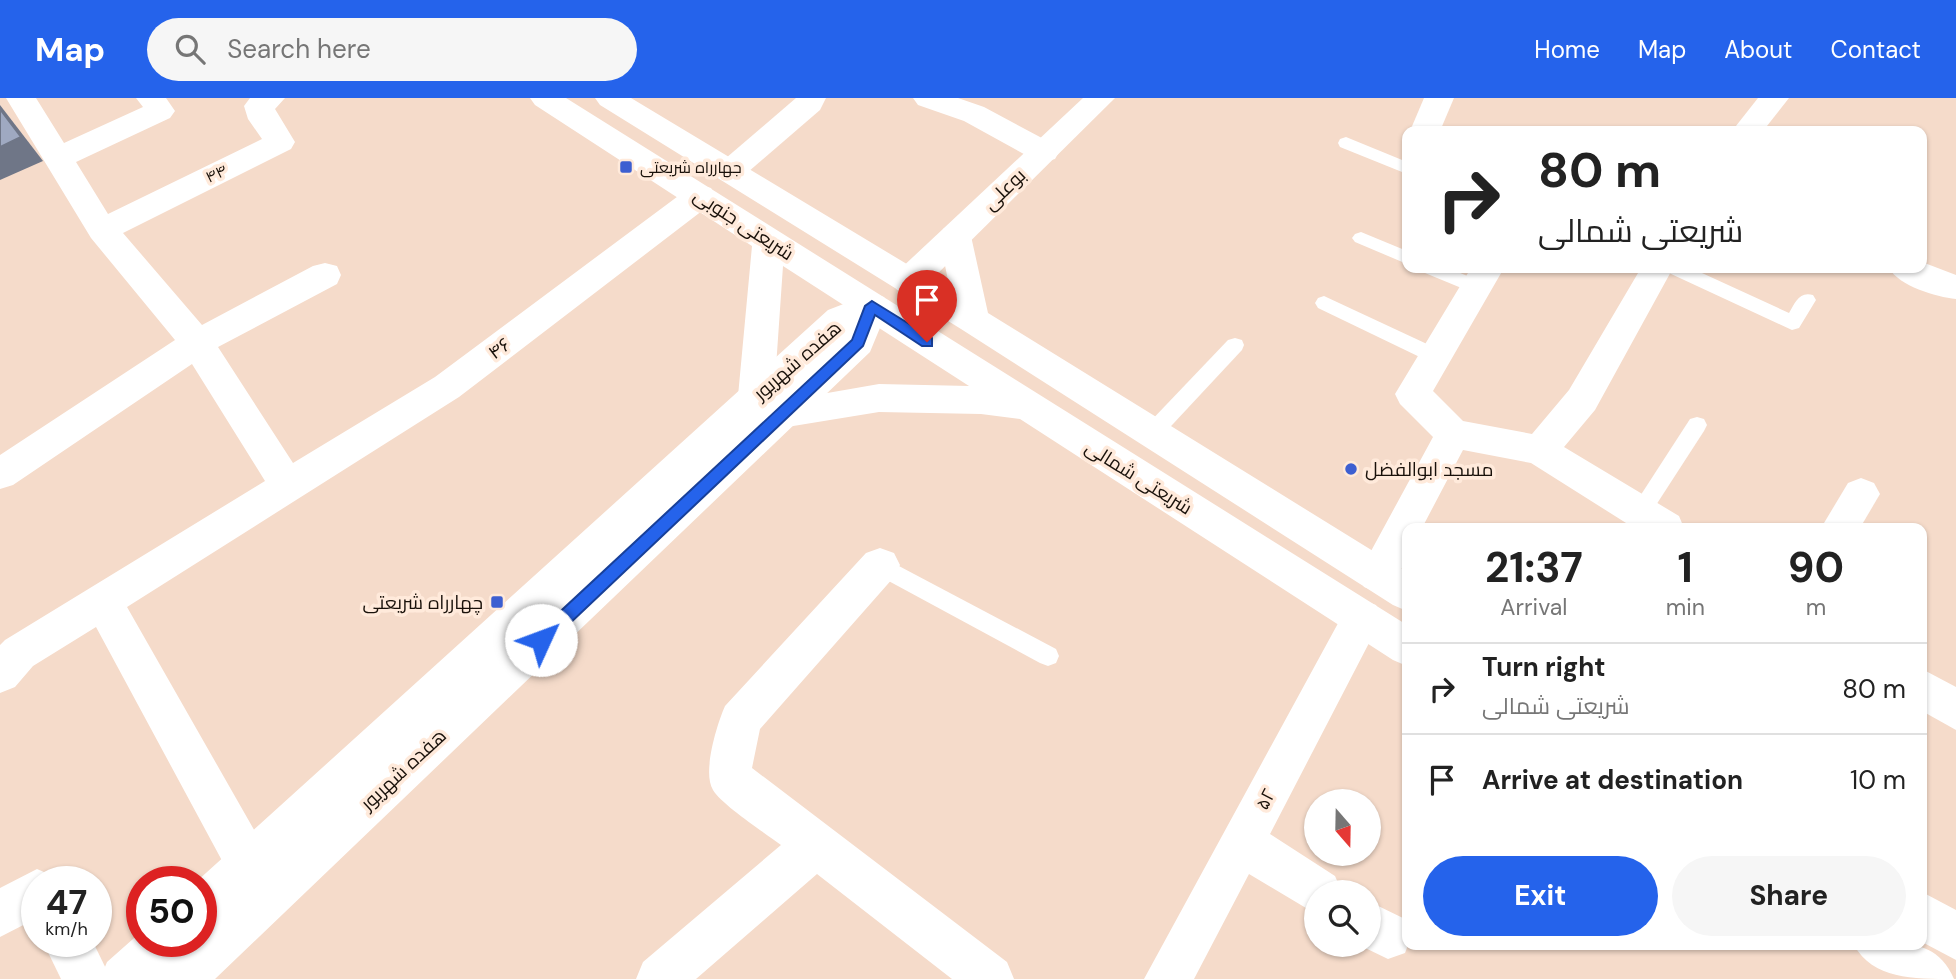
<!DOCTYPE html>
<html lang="en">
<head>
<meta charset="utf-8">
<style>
  :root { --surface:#fff; --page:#f6f6f6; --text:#222; --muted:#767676; --line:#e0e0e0; --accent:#2563eb }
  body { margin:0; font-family:"DM Sans",Cairo,sans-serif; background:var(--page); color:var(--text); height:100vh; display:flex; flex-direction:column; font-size:26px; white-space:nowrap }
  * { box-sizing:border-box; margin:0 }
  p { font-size:23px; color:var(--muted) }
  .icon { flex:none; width:38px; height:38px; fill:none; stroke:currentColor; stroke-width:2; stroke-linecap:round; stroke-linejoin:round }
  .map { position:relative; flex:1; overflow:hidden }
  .drawer { position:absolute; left:1402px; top:425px; width:525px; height:427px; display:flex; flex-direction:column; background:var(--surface); border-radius:14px; box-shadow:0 2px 5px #0004 }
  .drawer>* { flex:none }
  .hud { position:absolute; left:1402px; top:28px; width:525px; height:147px; border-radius:14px; box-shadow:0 2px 5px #0004; background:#fff; color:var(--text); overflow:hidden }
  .needle { width:46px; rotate:160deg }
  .controls { position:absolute; left:1304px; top:691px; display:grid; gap:14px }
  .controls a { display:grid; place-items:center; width:77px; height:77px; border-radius:50%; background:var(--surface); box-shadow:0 2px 5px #0004; font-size:35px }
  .speed { position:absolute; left:21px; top:768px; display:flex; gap:14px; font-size:35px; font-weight:700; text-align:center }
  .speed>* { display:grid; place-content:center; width:91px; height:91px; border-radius:50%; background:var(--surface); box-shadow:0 2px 5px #0004; line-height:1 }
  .speed small { font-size:18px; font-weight:400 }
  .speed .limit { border:10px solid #d22; background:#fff; color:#111 }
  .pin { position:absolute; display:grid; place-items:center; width:60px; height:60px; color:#fff; margin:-72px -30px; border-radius:50% 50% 50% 0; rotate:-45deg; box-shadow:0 0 7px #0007 }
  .pin .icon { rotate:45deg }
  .me { position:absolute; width:77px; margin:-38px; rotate:47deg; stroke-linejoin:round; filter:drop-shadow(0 0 5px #0008) }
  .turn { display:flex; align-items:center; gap:24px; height:147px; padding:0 21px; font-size:32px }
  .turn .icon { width:91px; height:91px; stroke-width:2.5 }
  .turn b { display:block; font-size:49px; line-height:60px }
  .eta { display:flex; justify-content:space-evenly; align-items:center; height:119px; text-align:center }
  .eta b { font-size:42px; font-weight:700; line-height:49px }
  .cta { display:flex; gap:14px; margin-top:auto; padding:14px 21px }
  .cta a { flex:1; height:80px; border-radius:42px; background:var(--accent); color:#fff; font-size:28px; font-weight:700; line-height:80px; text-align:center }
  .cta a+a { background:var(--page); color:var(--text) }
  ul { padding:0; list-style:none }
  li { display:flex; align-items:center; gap:21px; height:91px; padding:0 21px; border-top:2px solid var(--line) }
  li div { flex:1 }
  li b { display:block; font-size:26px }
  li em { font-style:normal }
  header { display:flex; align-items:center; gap:42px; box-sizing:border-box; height:98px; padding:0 35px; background:var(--accent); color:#fff }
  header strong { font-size:33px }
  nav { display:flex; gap:38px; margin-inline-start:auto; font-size:24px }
  .search { width:490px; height:63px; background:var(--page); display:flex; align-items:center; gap:18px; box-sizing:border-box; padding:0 24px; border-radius:38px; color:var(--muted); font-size:26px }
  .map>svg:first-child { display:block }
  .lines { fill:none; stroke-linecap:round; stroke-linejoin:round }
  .service { fill:#fff; fill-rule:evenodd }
  .minor { fill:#fff; fill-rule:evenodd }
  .secondary { fill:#fff; fill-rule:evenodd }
  .primary { fill:#fff; fill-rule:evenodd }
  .shaded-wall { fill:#6f7687 }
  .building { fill:#9fa9c1; stroke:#6f7687; stroke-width:2 }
  .route { fill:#2563eb; stroke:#184099; stroke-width:2 }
  .poi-dot { fill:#3d5fd1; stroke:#ffeadb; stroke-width:2.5 }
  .labels { text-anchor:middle; stroke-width:7; stroke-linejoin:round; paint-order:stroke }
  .far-poi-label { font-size:16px; fill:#19110a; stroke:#ffeadb; text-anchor:start }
  .far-street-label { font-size:16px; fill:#19110a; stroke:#ffeadb }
  .street-label { font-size:19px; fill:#19110a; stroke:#ffeadb }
  .poi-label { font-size:19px; fill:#19110a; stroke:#ffeadb; text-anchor:start }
</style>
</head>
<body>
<header>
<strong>Map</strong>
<div class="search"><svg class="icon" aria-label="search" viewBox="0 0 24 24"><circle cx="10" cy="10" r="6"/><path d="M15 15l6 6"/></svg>Search here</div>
<nav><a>Home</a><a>Map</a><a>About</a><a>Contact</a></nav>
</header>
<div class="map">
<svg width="1956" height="881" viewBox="0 0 1956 881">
  <rect width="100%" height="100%" fill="#f5dbca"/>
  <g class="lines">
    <!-- service -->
    <g class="service">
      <path d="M1346,39L1407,64V76L1340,49L1338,45L1340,41Z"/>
      <path d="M1361,134L1407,153V166L1355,144L1352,140L1355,136Z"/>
      <path d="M1422,170H1448L1482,184L1485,189L1482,194L1476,196L1425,175Z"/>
      <path d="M1666,170H1691L1789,215C1795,205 1799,193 1813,197L1816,202L1799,230L1792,232L1669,175Z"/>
      <path d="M1324,198L1442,253L1444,258L1442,263L1435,265L1428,263L1318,210L1315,205L1318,200Z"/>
      <path d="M1235,240L1242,242L1244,247L1242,252L1159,341L1152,343L1145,341L1142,335L1145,329L1228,242Z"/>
      <path d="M1697,319L1704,321L1707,327L1704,333L1647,421L1640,424L1633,421L1630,415L1633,409L1690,321Z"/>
      <path d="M880,458L1056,551L1059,558L1056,565L1048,568L1040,565L872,474L869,467L872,460Z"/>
    </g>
    <!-- minor -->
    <g class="minor">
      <path d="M6,0H36L64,45L143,9L136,0H166L175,13L170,20L76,64L108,116L262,41L248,21L244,8L250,0H285L275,11L295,44L291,51L123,135L202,227L313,168L325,165L337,168L341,177L337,186L218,249L293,365L435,279L689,90L700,87L711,90L716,98L711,106L459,299L127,509L265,751L272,767L265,783L249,790L233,783L96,529L33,568L15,589L0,595V547L5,542L265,383L192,266L13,387L0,391V357L175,242L91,140Z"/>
      <path d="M796,0H826L820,12L741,80L730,83L719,80L715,73L719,66Z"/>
      <path d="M913,0H958L984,9L1055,47L1059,54L1055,61L1044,64L1033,61L964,23L918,7Z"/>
      <path d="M1424,0H1454L1440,33H1410Z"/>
      <path d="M1758,0H1789L1763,33H1732Z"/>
      <path d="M1922,164L1956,177V201C1936,199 1899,188 1889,170H1922Z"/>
      <path d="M1471,170H1504L1433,293L1463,323L1532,336L1569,292L1641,170H1673L1595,312L1564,349L1679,418L1684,430H1634L1531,365L1463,352L1422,430H1407V460L1392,489L1378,494L1364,489L1358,477L1433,339L1400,306L1395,296Z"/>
      <path d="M1861,380L1874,385L1880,396L1860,430H1821L1848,385Z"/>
      <path d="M880,450L894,455L900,467L894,479L760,631L752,670L1007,864L1014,881H952L817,776L696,881H636L643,864L781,747C765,735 722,707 713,692C702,675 717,626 725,608L866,455Z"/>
      <path d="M1362,502L1376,507L1382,520L1270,736L1335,778L1342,794H1316V816L1249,776L1194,881H1144L1348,507Z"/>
      <path d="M1922,571L1956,589V632L1922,613Z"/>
      <path d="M37,771L53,778L56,784H37V820L0,839V790Z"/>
      <path d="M1368,803L1405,821L1408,847L1405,855L1388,861L1359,847H1368Z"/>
      <path d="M43,844H93L111,881H61Z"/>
    </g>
    <!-- secondary -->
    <g class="secondary">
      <path d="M1083,0H1115L921,192L909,195L897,192L892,183L897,174Z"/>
      <path d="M872,195L884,199L889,208L870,254L215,881H100L107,864L142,833V844H201V784H196L828,212Z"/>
    </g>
    <!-- primary -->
    <g class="primary">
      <path d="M530,0H566L1407,527V568L1393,562L1020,321L981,316L879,314L781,330L768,326L763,316L767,308L756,312L743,308L738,298L752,148L535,7ZM783,168L969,288L879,286L770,305L774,298Z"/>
      <path d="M595,0H631L950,192L939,138L944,130L955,127L966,130L971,138L988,215L1407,474V513L1393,507L961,231L600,7Z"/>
      <path d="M1922,794L1956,812V862L1922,844Z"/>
      <path d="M1854,847C1895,847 1935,836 1954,881C1913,881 1873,881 1854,847Z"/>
    </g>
  </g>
  <!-- shaded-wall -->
  <path class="shaded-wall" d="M0,7L43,63L0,82Z"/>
  <!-- building -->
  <path class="building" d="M0,11L21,39L0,49Z"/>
  <!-- route -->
  <path class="route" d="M872,203L932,240V248H922L875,217L863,248L547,547L541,550L535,547L532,542L535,537L852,242L865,208Z"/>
  <!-- markers -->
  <g class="poi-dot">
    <rect x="619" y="62" width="14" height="14" rx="3.5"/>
    <circle cx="1351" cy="371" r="7"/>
    <rect x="490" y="497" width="14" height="14" rx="3.5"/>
  </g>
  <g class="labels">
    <!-- far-poi labels -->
    <g class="far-poi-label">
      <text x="640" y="75">جهارراه شریعتی</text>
    </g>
    <!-- far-street labels -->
    <g class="far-street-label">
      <text transform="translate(216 75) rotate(-26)" y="6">۴۴</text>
    </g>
    <!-- street labels -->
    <g class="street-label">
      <text transform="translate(1004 91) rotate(-44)" y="7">بوعلی</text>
      <text transform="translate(744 126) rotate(33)" y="7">شریعتی جنوبی</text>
      <text transform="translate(499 250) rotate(-37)" y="7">۴۶</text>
      <text transform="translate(797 262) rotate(-41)" y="7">هفده شهریور</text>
      <text transform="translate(1139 379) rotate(32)" y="7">شریعتی شمالی</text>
      <text transform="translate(403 671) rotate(-43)" y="7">هفده شهریور</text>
      <text transform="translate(1265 701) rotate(-62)" y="7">۵۲</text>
    </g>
    <!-- poi labels -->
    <g class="poi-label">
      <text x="1365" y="378">مسجد ابوالفضل</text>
      <text x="483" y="511" text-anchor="end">چهارراه شریعتی</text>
    </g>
  </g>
</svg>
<div class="controls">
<a><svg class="needle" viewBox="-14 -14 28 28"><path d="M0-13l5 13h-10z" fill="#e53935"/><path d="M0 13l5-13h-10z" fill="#767676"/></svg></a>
<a><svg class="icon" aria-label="search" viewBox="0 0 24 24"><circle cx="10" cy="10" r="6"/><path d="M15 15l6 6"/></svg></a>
</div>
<div class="speed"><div>47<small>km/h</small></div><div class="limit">50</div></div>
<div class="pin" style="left:927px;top:244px;background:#d93025"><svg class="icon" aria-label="arrive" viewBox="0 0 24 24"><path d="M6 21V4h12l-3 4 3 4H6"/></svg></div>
<svg class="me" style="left:541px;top:542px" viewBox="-20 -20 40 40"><circle r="19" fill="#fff"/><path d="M0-13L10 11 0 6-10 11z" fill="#2563eb"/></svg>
<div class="hud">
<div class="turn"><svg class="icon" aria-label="right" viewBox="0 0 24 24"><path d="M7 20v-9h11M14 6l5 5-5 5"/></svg><div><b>80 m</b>شریعتی شمالی</div></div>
</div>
<section class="drawer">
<div class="eta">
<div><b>21:37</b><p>Arrival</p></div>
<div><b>1</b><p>min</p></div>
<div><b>90</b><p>m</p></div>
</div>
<ul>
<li><svg class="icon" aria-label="right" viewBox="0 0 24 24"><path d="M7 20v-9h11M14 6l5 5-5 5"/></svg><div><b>Turn right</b><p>شریعتی شمالی</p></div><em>80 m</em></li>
<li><svg class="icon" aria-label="arrive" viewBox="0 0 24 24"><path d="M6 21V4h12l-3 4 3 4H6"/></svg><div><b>Arrive at destination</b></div><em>10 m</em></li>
</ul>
<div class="cta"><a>Exit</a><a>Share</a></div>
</section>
</div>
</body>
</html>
